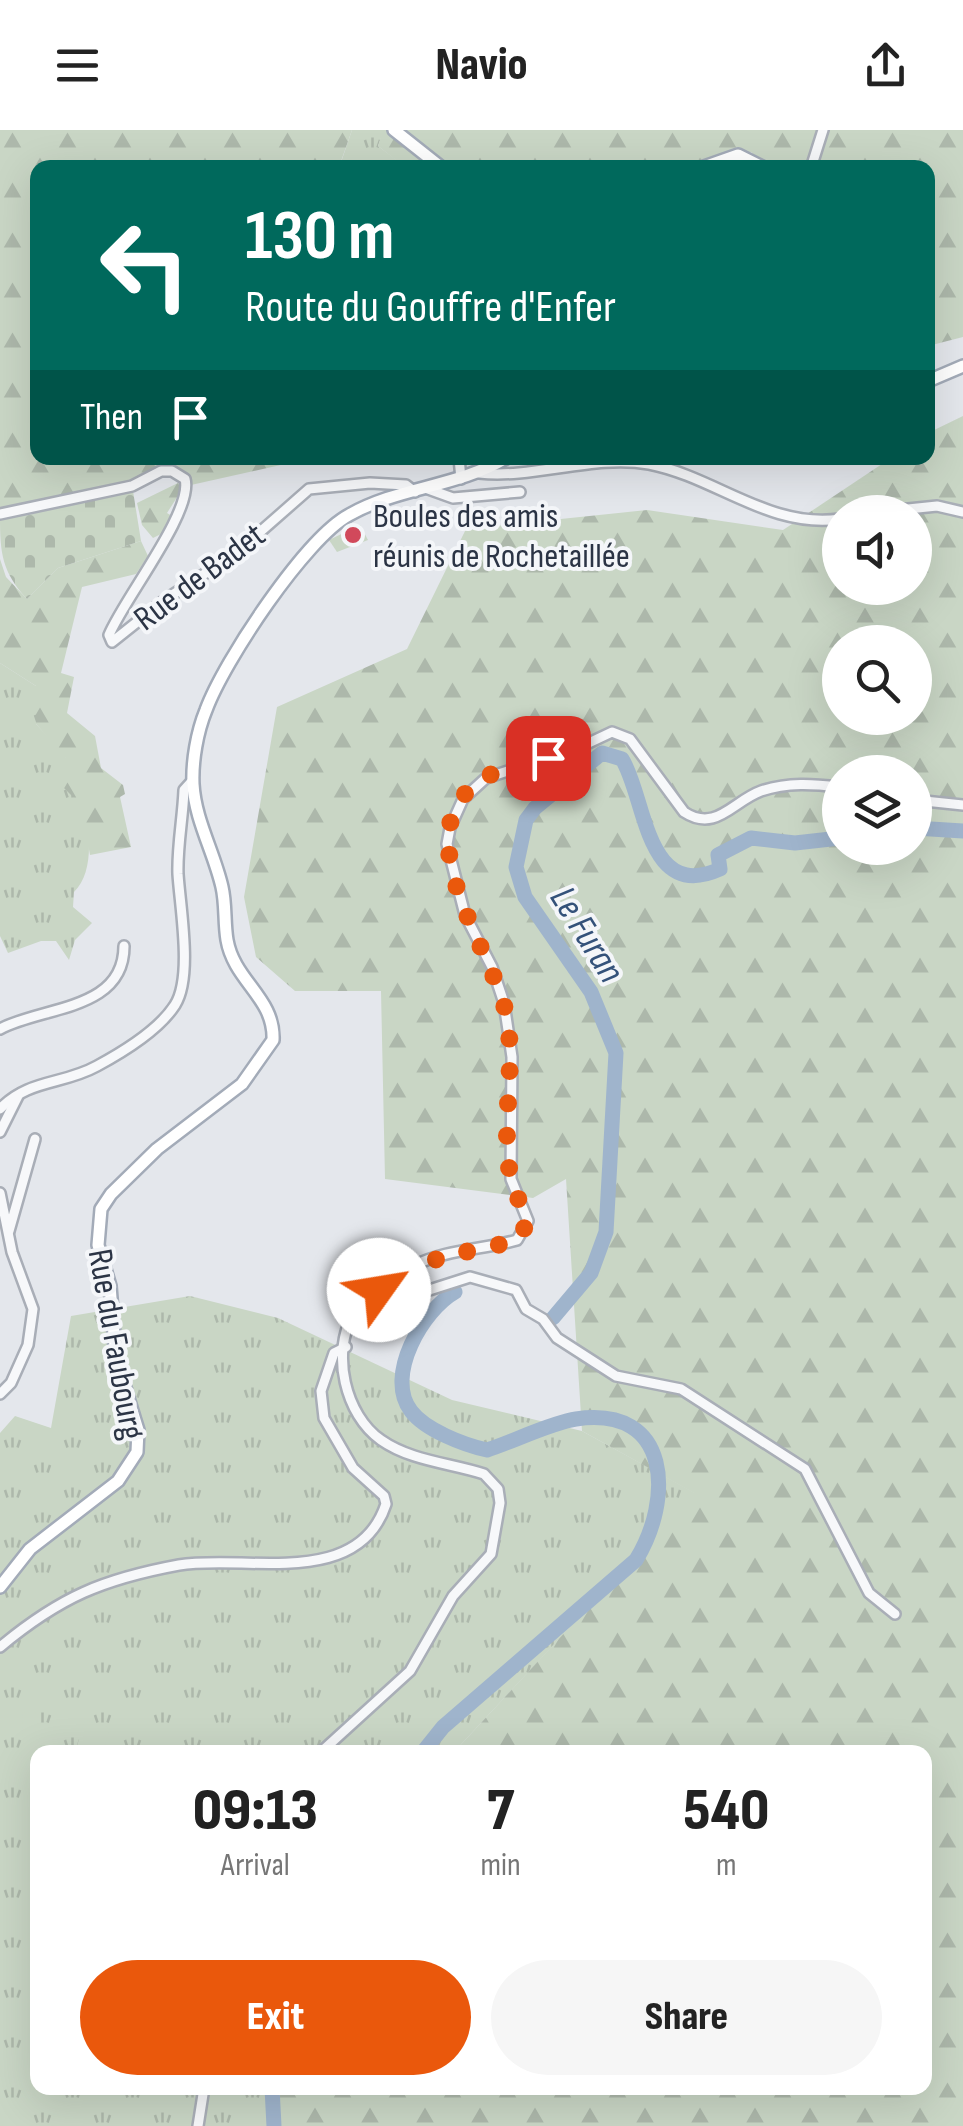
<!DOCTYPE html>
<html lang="en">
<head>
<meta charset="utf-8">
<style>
  :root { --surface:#fff; --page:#f6f6f6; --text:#222; --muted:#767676; --accent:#ea580c }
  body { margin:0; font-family:"Sofia Sans Condensed",sans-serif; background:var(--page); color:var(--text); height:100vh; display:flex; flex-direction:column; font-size:38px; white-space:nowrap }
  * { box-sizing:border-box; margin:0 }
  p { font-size:32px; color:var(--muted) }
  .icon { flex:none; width:55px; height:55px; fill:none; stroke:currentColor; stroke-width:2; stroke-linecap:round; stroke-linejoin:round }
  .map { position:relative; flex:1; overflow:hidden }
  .side { position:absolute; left:30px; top:1615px; width:902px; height:350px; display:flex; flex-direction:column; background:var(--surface); border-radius:20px; box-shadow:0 10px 40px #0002 }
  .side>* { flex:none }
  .top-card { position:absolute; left:30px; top:30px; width:905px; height:305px; border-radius:20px; box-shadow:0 10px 40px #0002; background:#00695c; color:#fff; overflow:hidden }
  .fabs { position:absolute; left:822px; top:365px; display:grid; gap:20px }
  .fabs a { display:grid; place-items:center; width:110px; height:110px; border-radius:50%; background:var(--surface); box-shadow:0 10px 40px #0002; font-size:50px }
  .pin { position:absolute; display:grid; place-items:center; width:85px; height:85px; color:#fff; margin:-42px; border-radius:20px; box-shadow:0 5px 15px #0006 }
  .me { position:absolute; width:110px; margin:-55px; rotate:58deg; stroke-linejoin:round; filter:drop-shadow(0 0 8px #0008) }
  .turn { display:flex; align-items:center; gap:35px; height:210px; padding:0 50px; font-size:45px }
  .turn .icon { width:130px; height:130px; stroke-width:2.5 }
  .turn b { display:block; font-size:70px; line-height:85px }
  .then { display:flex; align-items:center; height:95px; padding:0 50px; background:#0003; gap:20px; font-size:38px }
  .eta { display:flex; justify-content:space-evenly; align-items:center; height:170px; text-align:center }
  .eta b { font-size:60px; font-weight:800; line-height:70px }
  .primary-button { display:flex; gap:20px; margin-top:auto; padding:20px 50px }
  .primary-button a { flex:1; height:115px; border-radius:60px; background:var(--accent); color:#fff; font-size:40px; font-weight:800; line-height:115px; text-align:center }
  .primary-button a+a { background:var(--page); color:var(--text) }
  header { display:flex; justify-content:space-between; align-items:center; height:130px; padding:0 50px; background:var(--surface); font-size:45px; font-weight:800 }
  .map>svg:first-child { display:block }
  .grass { fill:url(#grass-tufts) }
  .forest { fill:url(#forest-firs); fill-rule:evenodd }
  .cemetery { fill:url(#cemetery-stones) }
  .green { fill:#c9d6c5 }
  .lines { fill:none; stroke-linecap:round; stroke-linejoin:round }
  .river { stroke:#9fb4cc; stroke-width:15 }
  .minor-casing { stroke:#a9aeb7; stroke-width:14 }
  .major-casing { stroke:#a3abb8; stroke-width:16 }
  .minor { stroke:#f7f8fa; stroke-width:9 }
  .major { stroke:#fff; stroke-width:11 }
  .route { stroke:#ea580c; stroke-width:18; stroke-dasharray:0 32.4 }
  .poi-dot { fill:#d1495b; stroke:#f4f6f9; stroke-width:4 }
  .labels { text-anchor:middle; stroke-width:8; stroke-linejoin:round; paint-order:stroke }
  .poi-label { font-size:35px; fill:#2b3445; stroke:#f4f6f9; text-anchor:start }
  .street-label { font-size:35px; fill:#2b3445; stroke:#f4f6f9 }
  .water-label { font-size:38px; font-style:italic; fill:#34527a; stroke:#f4f6f9 }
</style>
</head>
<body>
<header><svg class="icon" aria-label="menu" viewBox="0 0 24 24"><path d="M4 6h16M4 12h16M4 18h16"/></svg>Navio<svg class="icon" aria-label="share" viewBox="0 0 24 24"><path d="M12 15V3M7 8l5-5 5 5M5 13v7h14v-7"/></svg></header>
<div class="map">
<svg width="963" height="1996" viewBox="0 0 963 1996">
  <defs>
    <pattern id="grass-tufts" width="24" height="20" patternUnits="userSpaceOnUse" patternTransform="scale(2.5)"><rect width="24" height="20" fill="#c9d6c5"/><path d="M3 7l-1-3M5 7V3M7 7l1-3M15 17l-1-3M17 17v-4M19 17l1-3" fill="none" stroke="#adb8ab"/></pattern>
    <pattern id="forest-firs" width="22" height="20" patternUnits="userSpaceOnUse" patternTransform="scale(2.5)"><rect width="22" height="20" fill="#c9d6c5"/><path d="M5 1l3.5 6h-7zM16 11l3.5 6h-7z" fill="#adb8ab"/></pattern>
    <pattern id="cemetery-stones" width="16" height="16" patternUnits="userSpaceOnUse" patternTransform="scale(2.5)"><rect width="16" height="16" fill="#c9d6c5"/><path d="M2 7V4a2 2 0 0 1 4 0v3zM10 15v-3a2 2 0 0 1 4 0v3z" fill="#adb8ab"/></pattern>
  </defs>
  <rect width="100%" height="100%" fill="#e4e7ec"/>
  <!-- grass -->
  <g class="grass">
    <path d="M352,0H384L378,16L406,37L339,38Z"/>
    <path d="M0,533L36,556V594C46,605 60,617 67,629C84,662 103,734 74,762L73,777L92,793L75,810L69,830L56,811H41L8,823L0,806Z"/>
    <path d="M190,1166L278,1188L452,1270L582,1301L695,1363L454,1622H38V1958H280L279,1996H0V1303L15,1286L51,1298L71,1186Z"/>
  </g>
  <!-- forest -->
  <g class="forest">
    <path d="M0,0H352L339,37L38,38V328H298L294,332L191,355L186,345L164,337L129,352L0,381Z"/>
    <path d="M383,0H963V207L928,216V38L768,37L751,22H729L696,37L406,38L378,16Z"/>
    <path d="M963,286V1996H279L280,1958H925V1622H454L694,1363L582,1301L566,1049L533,1068L385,1049L381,861H295L256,827L244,767L277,577L407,519L466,399L647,380L783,400L891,328H928V303ZM840,382H915V458H840ZM840,512H915V588H840ZM840,642H915V718H840Z"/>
    <path d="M180,352L183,358L167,383L172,386L163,403L153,408L142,395L137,373Z"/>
    <path d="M141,411L148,426L136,444L82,457L61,543L74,547L67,583L95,606L101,638L123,655L125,664L120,667L131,717L90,725L81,675L59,653L66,628L36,594V556L0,533V429L6,447L27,469L58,438Z"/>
  </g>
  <!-- cemetery -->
  <path class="cemetery" d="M133,361L141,411L58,438L27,469C2,442 0,423 0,387Z"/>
  <!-- green -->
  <g class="green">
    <path d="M360,395L368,410L337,422L329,410Z"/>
    <path d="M23,1582L41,1583L37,1636H21Z"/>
    <path d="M85,1590L110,1598L103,1622H75Z"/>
  </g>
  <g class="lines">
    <!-- river -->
    <g class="river">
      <path d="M915,698L963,701"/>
      <path d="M553,1188L591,1143L606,1102L616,923L591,862L525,767L516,737L526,690L535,678L602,623L622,629C646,667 645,773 720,739L718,725L751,708L795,713L840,708"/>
      <path d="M423,1622L443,1597L636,1430C673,1370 672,1275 576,1289C553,1292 512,1312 487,1320C464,1315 425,1300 411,1281C384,1246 423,1180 455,1162"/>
      <path d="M272,1958L274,1996"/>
    </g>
    <!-- minor casing -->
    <g class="minor-casing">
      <g id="minor">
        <path d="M811,38L823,0"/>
        <path d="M459,328L461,349"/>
        <path d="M479,343C535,349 594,324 649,334C716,347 769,399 840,389"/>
        <path d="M428,359L453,368L520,362"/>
        <path d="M879,382L937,376L963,382"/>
        <path d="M0,384L132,356L161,341H172L185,349C194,381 123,470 109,505L112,512L166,469L235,424L309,359L370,353L406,355L415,362"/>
        <path d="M915,670L963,675"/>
        <path d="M0,899C43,876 124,881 124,816"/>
        <path d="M0,979C28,949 63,955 97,936C123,922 159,900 175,875C193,847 180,777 178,744C177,717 183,687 184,660L193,650"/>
        <path d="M0,1002L18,966"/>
        <path d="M0,1063L12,1122L33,1179L28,1215L11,1253L0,1264"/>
        <path d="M9,1101L35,1009"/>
        <path d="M353,1191L373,1178L470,1147L516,1160L526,1179L543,1189L557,1208L616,1246L681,1259L805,1339L869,1463L895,1484"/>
        <path d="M0,1517C60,1467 103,1449 179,1435C244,1424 358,1460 386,1374L384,1366L353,1338L324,1288L321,1261L334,1223L346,1217"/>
        <path d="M321,1622L410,1541L453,1466L491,1424L500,1373L498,1359L484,1344C450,1333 411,1331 381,1310C345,1285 331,1223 353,1185C364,1166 394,1146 413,1136C447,1119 482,1120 517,1110L528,1091L511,1049L512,927L504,873L492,837L465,785L447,714L450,698L463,669L486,648L576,619L612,602L630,609L684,682C716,703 733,671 761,661C788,652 813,654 840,657"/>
        <path d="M198,1996L204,1958"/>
      </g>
    </g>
    <!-- major casing -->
    <g class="major-casing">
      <g id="major">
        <path d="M394,0L442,38"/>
        <path d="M701,38L738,25L764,38"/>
        <path d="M928,251L963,236"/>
        <path d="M0,1457L30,1419L118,1351L137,1322L138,1300L116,1229L110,1156L98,1115L101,1079L111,1064L157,1019L242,954L273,910C275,868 234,851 227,810C224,792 226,774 222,757C214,722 195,690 193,654C192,631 197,602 206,580C224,531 305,409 349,385C398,357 457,357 506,328"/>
      </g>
    </g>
    <!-- minor -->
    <use href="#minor" class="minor"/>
    <!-- major -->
    <use href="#major" class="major"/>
  </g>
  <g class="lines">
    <!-- route -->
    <path class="route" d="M379,1160C435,1120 456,1127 517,1110L528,1092C524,1077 514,1064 511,1049C500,996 516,941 507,888C494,816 389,691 496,642C512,635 531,632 548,628"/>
  </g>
  <!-- markers -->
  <circle class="poi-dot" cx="353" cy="405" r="10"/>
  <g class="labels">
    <!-- poi labels -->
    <g class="poi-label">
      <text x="373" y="397">Boules des amis<tspan x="373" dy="40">réunis de Rochetaillée</tspan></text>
    </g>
    <!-- street labels -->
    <g class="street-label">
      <text transform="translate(199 446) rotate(-37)" y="12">Rue de Badet</text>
      <text transform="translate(117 1214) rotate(80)" y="12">Rue du Faubourg</text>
    </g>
    <!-- water labels -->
    <g class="water-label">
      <text transform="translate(588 804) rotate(58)" y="13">Le Furan</text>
    </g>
  </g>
</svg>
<div class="fabs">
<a><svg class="icon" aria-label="sound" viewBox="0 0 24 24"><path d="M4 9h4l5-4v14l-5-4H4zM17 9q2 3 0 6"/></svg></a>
<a><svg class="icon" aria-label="search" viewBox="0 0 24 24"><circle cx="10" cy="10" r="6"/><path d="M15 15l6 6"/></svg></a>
<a><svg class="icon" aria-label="layers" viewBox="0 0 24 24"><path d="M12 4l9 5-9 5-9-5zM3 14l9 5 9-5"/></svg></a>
</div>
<div class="pin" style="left:548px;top:628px;background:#d93025"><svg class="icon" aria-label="arrive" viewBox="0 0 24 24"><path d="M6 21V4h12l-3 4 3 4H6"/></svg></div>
<svg class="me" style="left:379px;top:1160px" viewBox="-20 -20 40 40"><circle r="19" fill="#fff"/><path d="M0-13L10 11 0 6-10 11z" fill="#ea580c"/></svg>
<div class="top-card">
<div class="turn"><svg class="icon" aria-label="left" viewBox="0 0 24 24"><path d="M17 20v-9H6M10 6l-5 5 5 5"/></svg><div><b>130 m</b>Route du Gouffre d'Enfer</div></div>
<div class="then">Then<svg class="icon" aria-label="arrive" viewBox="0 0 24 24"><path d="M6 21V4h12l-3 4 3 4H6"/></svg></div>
</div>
<section class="side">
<div class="eta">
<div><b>09:13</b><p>Arrival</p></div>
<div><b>7</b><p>min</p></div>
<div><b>540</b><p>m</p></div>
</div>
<div class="primary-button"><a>Exit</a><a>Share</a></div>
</section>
</div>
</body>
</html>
